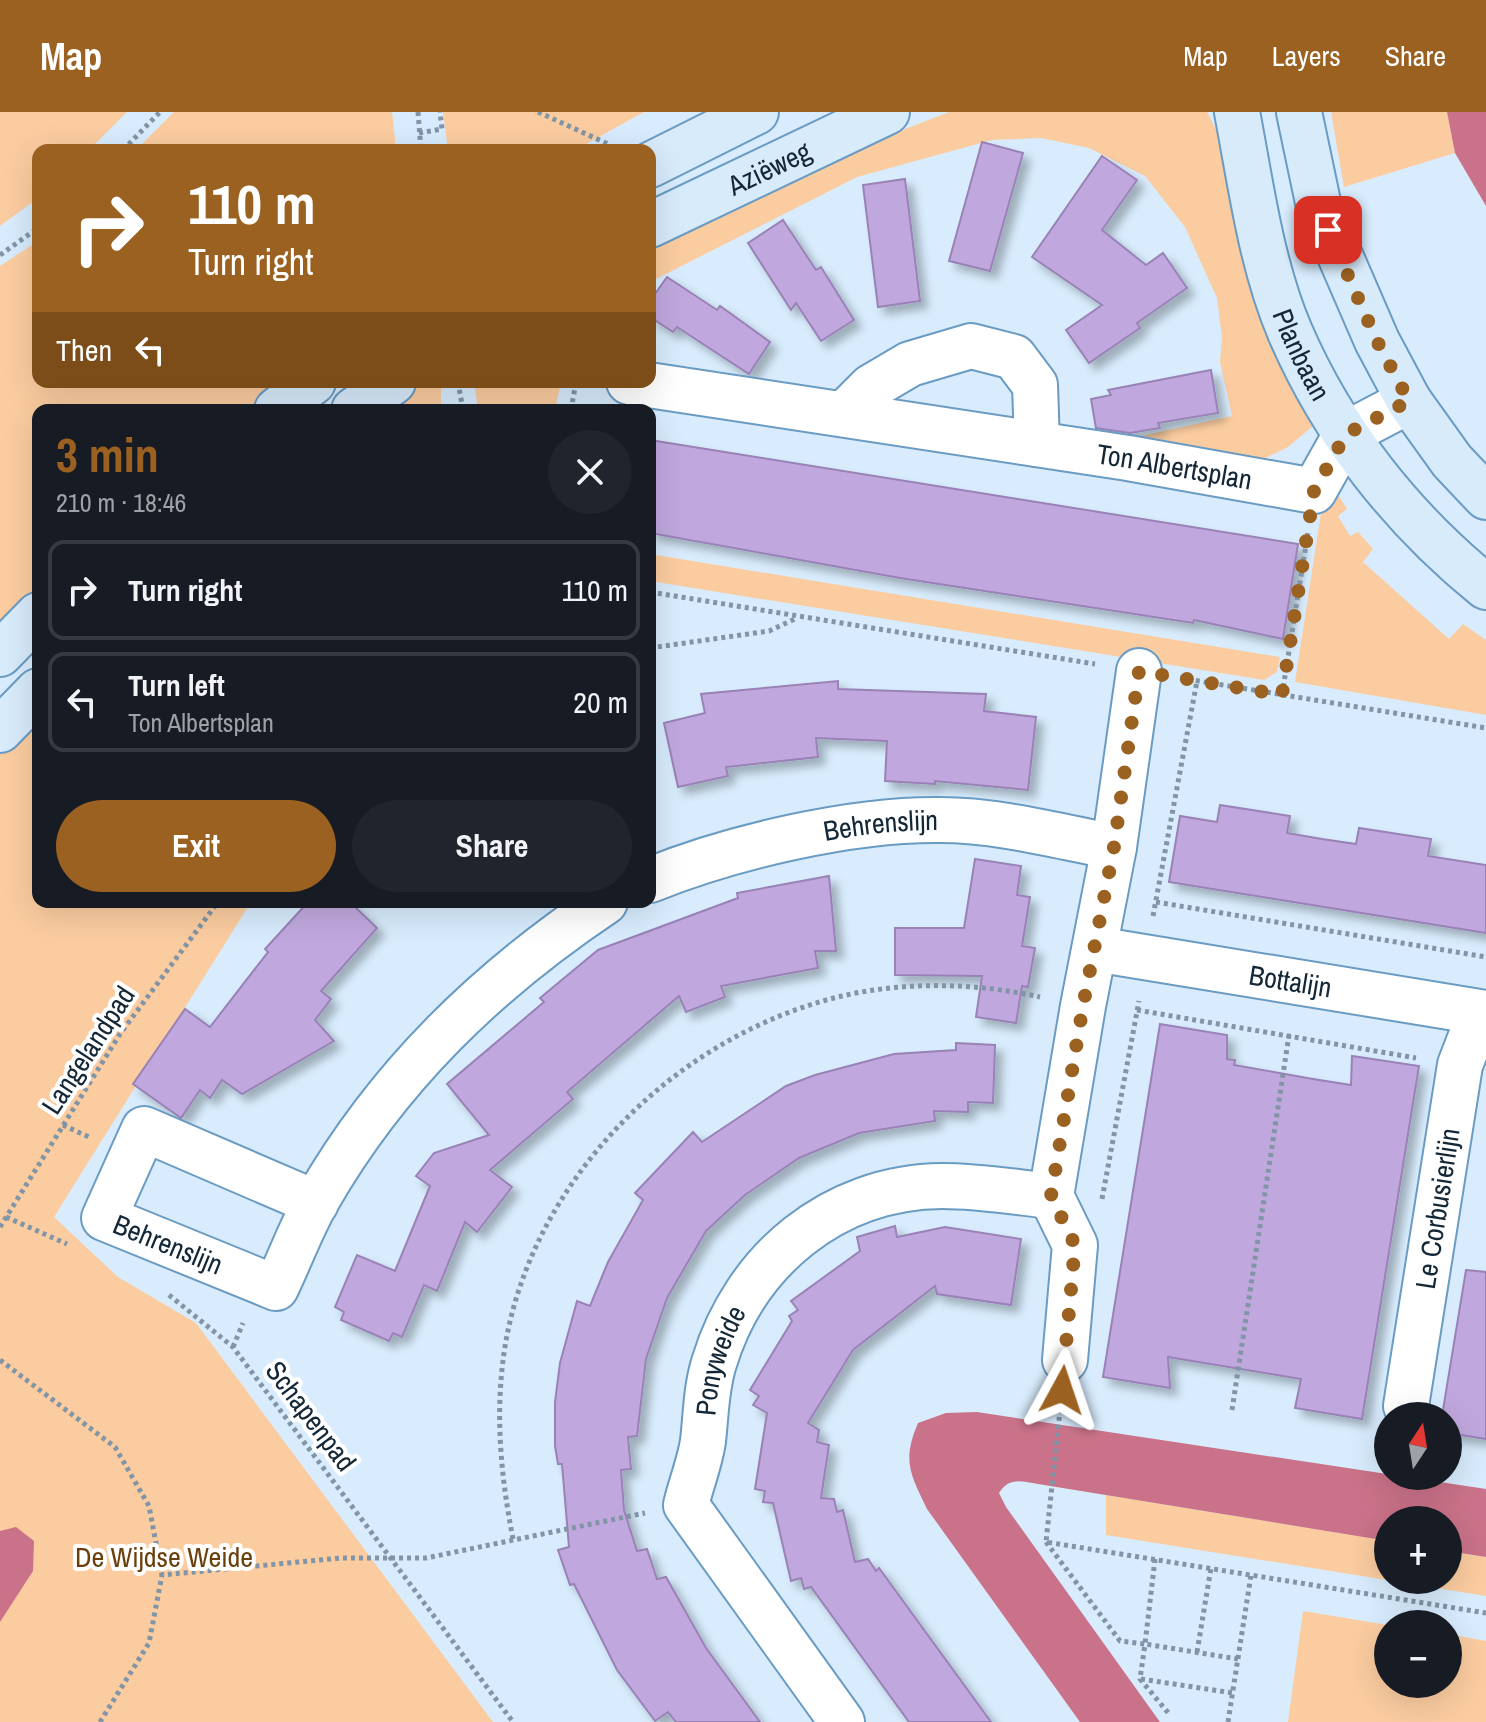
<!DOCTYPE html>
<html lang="en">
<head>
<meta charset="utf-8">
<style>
  :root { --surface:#171b24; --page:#20242c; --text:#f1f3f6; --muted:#9ea1a6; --line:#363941; --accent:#9b6120 }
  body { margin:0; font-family:"Archivo Narrow",sans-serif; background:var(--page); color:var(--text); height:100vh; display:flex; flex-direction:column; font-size:30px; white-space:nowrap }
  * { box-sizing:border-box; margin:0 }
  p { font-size:26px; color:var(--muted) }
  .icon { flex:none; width:44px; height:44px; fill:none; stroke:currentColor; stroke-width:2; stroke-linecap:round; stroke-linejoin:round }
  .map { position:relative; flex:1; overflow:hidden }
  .panel { position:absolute; left:32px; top:292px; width:624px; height:504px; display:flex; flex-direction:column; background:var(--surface); border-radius:16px; box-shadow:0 8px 32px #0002 }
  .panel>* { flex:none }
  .hud { position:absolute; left:32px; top:32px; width:624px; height:244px; border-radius:16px; box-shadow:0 8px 32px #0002; background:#9b6120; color:#fff; overflow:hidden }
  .needle { width:52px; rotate:12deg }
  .fabs { position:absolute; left:1374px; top:1290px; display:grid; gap:16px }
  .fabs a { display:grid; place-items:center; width:88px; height:88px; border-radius:50%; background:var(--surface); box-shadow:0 8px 32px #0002; font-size:40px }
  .pin { position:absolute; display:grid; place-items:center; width:68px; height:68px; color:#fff; margin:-34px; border-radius:16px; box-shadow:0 4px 12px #0006 }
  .me { position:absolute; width:88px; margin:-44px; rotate:5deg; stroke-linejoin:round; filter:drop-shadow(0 0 6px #0008) }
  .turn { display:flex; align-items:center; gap:28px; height:168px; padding:0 24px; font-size:36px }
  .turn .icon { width:104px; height:104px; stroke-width:2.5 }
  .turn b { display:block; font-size:56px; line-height:68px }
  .then { display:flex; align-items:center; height:76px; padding:0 24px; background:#0003; gap:16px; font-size:30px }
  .round { display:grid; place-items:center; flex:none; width:84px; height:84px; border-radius:42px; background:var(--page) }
  .headline { display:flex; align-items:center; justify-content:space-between; height:136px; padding:0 24px }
  h1 { font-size:48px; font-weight:700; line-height:60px; color:var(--accent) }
  .button { display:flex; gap:16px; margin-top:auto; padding:16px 24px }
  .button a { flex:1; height:92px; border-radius:48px; background:var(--accent); color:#fff; font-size:32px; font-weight:700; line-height:92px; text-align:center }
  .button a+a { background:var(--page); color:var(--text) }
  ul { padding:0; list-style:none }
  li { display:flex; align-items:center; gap:24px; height:100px; margin:0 16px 12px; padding:0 8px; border:4px solid var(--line); border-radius:16px }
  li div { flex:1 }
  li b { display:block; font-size:30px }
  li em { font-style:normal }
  header { display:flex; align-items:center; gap:48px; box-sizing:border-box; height:112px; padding:0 40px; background:var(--accent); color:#fff }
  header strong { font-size:38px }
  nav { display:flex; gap:44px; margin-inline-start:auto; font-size:28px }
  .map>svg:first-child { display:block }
  .green { fill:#fbcca0 }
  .water { fill:#ca7289 }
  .building { fill:#c0a8de; stroke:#9982b6; stroke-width:2; filter:url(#shadow) }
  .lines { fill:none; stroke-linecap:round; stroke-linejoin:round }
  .street-casing { stroke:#6a9bc3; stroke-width:48 }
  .secondary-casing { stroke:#6a9bc3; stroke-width:48 }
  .path { stroke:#8195a6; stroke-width:5; stroke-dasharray:4 4; stroke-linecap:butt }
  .street { stroke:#fff; stroke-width:44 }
  .secondary { stroke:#d8ebfb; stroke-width:44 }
  .route { stroke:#9b6120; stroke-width:14; stroke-dasharray:0 25.2 }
  .labels { text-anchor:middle; stroke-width:8; stroke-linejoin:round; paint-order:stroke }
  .street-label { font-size:28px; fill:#132737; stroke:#fff }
  .park-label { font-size:28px; fill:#6a3f0c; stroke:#fff }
</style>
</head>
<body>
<header>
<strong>Map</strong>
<nav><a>Map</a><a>Layers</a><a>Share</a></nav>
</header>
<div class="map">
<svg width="1486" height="1610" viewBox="0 0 1486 1610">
  <defs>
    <filter id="shadow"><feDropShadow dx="7" dy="7" stdDeviation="4" flood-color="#0004"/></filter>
  </defs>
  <rect width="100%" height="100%" fill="#d8ecfd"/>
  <!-- green -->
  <g class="green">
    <path d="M0,0H127L89,38H38V86L0,114Z"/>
    <path d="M174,0H392L396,38H136Z"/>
    <path d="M443,0H644L575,38H448Z"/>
    <path d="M949,0H1207L1230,45L1313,314L1288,335L1249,354L1132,326L1232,304L1220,250L1222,225L1217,186L1185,115L1145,64L1089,36L1041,26L992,28L857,65L650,170V133L882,26Z"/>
    <path d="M1331,0H1447L1455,41L1344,75Z"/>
    <path d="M38,129V270H284L247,298H38V480L0,518V154Z"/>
    <path d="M412,270H441V298H379Z"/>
    <path d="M474,270H561L555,298H478Z"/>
    <path d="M1339,384L1347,397L1338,404L1350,424L1358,420L1373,437L1363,450L1449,527L1463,512L1486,528V603L1295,570L1322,394Z"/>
    <path d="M650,442L1280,545L1277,560L1264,568L650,469Z"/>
    <path d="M38,599V790H251L54,1105L118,1165L196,1211L493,1610H0V637Z"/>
    <path d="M1106,1383L1388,1429V1468H1448V1439L1486,1445V1484L1106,1423Z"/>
    <path d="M1303,1499L1388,1513V1572H1448V1522L1486,1529V1610H1288Z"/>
  </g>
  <!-- water -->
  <g class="water">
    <path d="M1447,0H1486V94L1455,41Z"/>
    <path d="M977,1300L1486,1377V1445L1448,1439V1408H1388V1429L1038,1372C1021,1369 1009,1365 999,1381L1006,1395L1160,1610H1080L927,1397C910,1361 902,1349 918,1311L946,1301Z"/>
    <path d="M16,1415L34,1429L33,1459L0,1510V1419Z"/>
  </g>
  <!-- building -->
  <g class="building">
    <path d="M982,30L1023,41L990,159L949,149Z"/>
    <path d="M1102,44L1137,68L1102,118L1146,153L1163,141L1187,176L1137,211L1140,216L1089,251L1066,218L1102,193L1032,145Z"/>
    <path d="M905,67L920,189L878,195L863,73Z"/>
    <path d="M783,108L816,158L821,155L854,208L821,229L796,191L791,198L748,131Z"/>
    <path d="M667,165L717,198L720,194L770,230L749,262L677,215L673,220L650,205V189Z"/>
    <path d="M1211,258L1218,301L1158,311L1160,316L1130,321L1096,316L1091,287L1111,283L1108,278Z"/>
    <path d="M650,328L1298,432L1283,527L1194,508L1193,511L900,466L650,421Z"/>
    <path d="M838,569V577L986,582L984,599L1036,605L1028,678L935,669V672L885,669L887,629L816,626L818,645L726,655L728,664L678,675L664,611L705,601L701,582Z"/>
    <path d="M1220,693L1290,704L1287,721L1322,727L1356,732L1359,716L1431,727L1428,744L1486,753V821L1169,770L1180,704L1217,710Z"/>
    <path d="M975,747L1021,754L1017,783L1030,785L1022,834L1035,836L1028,875L1022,874L1016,911L976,905L982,864L895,863V816H964Z"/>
    <path d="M829,764L836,839H815L818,856L721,874L725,885L686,900L679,884L567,980L573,987L490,1058L512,1075L477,1120L465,1110L437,1179L424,1173L402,1225L393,1221L389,1229L341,1208L344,1200L335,1195L357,1143L395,1159L430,1074L416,1064L434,1041L489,1023L447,972L544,890L540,886L598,838L738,786L737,781Z"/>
    <path d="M308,790H350L377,816L321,879L331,887L315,908L334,929L242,982L222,968L210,986L200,978L181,1006L133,972L185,897L210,915L268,840L265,837Z"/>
    <path d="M1160,912L1227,923V947L1235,948L1234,953L1313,967L1351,973L1352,944L1419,954L1362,1307L1295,1296L1301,1267L1265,1261L1168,1245L1170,1276L1103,1265Z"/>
    <path d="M956,931L995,933L993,991L968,990V1000L934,999L935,1009L859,1021L799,1046L745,1083L706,1119L667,1186L646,1247L637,1324L628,1325L631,1357L621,1358L624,1398L637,1439L647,1437L657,1467L666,1465L706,1536L760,1610H676L668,1600L655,1609L617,1558L574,1472L570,1473L558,1438L569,1435L562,1352H558L555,1334V1290L560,1251L577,1189L590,1194L608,1150L643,1088L635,1081L693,1020L702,1030L786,974L815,963L894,942L956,938Z"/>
    <path d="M895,1114L897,1125L945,1115L1021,1127L1011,1193L937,1182L935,1174L853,1238L808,1311L819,1318L817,1330L829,1333L821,1386L834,1387L837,1400L843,1398L855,1450L868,1447L876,1459L879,1456L991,1610H909L811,1475L804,1477L801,1466L791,1469L773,1391L763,1390L765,1379L755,1377L767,1301L753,1293L759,1284L750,1278L792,1209L789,1204L798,1198L791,1189L860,1139L857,1125Z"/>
    <path d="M1466,1158L1486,1160V1327L1448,1321V1304H1442Z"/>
  </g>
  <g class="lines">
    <!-- street casing -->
    <g class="street-casing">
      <g id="street">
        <path id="s1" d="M629,270L1128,346L1314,379L1346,322L1409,289"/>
        <path d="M844,302L871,275L910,252L971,234L1014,245L1035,273L1037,332"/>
        <path id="s2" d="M650,768C732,735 851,707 940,708C998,708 1058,724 1114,735"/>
        <path id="s3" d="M1095,837L1486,901"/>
        <path id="s4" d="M316,1091L144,1017L104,1106L276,1176C290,1147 301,1116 317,1088C388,964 487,869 605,790"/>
        <path d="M1065,1248L1075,1133L1051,1084L1083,894L1114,735L1139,559"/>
        <path id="s5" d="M1406,1294L1460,953L1480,901"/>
        <path id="s6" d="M842,1610L686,1393C691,1372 700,1350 703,1329C706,1303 706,1276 714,1251C745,1148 833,1075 942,1074C979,1074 1015,1080 1051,1084"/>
      </g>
    </g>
    <!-- secondary casing -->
    <g class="secondary-casing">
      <g id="secondary">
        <path id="s7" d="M1237,0C1251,73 1261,152 1290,220C1333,320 1402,407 1486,475"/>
        <path d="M1299,0L1319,95L1377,229L1409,289L1452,349L1486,385"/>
        <path d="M650,53L756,0"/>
        <path id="s8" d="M650,113L887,0"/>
        <path d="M277,298L313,270"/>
        <path d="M354,298L393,270"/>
        <path d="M0,542L38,503"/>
        <path d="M0,618L38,579"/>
      </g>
    </g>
    <!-- path -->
    <g class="path">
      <path d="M418,0L421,38"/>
      <path d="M538,0L608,32"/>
      <path d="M419,21L442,17L440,0"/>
      <path d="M123,38L160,0"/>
      <path d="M0,143L38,116"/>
      <path d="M458,270L463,298"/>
      <path d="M571,298L576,270"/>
      <path d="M650,480L1095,552"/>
      <path d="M650,536L769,519L797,506"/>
      <path d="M1180,566L1486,616"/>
      <path d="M1282,583L1308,420"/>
      <path d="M1156,790L1486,845"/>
      <path d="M1153,804L1197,569"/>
      <path d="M1137,898L1416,946"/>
      <path d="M63,1013L91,1026"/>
      <path d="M1102,1087L1139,889"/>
      <path d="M6,1105L67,1132"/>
      <path d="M0,1115L120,922L218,790"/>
      <path d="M169,1183L233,1235L513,1610"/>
      <path d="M233,1235L243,1211"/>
      <path d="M0,1248L115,1335L149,1394L162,1463"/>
      <path d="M1061,1289L1046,1430L1486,1501"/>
      <path d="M1232,1298L1289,923"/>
      <path d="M513,1427C501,1365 495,1304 504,1241C529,1069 676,923 842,884C906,869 977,871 1040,885"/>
      <path d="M1046,1430L1120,1529L1145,1532L1140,1567L1170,1603"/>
      <path d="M1155,1447L1145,1532L1238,1547"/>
      <path d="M1197,1540L1211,1456"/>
      <path d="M1141,1567L1233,1581"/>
      <path d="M100,1610L149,1531L162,1463L341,1446H426L645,1401"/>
      <path d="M1228,1610L1251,1463"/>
    </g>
    <!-- street -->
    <use href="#street" class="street"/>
    <!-- secondary -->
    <use href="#secondary" class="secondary"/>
  </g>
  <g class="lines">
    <!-- route -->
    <path class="route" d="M1062,1278L1075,1133L1051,1084L1083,894L1114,735L1139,559L1282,583L1314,379L1346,322L1409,289L1377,229L1328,118"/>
  </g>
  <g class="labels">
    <!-- street labels -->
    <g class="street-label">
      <text dy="10" stroke="none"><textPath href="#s8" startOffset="132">Aziëweg</textPath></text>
      <text dy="10" stroke="none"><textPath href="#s7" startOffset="252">Planbaan</textPath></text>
      <text dy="10" stroke="none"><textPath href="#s1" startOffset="552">Ton Albertsplan</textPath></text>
      <text dy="10" stroke="none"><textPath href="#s2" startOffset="238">Behrenslijn</textPath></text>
      <text dy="10" stroke="none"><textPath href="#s3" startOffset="198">Bottalijn</textPath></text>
      <text transform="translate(88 938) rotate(-57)" y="10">Langelandpad</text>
      <text dy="10" stroke="none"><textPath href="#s5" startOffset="200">Le Corbusierlijn</textPath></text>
      <text dy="10" stroke="none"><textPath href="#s4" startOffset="354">Behrenslijn</textPath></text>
      <text dy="10" stroke="none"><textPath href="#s6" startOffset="416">Ponyweide</textPath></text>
      <text transform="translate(311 1304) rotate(53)" y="10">Schapenpad</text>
    </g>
    <!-- park labels -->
    <g class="park-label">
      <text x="164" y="1455">De Wijdse Weide</text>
    </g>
  </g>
</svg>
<div class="fabs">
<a><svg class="needle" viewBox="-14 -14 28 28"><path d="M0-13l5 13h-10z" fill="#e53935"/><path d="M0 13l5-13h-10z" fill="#9ea1a6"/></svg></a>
<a>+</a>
<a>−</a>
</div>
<div class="pin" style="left:1328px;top:118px;background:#d93025"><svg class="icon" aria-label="arrive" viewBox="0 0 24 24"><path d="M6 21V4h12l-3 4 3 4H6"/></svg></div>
<svg class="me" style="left:1062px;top:1278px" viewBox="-20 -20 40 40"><path d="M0-17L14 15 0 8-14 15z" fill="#9b6120" stroke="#fff" stroke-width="4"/></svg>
<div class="hud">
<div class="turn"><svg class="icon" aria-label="right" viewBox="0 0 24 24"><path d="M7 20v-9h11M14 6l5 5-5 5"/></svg><div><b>110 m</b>Turn right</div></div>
<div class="then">Then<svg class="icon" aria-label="left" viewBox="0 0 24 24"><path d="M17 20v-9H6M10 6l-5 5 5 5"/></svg></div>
</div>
<section class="panel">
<div class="headline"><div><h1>3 min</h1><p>210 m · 18:46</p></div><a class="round"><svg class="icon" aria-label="close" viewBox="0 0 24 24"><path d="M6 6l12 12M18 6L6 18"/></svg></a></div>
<ul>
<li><svg class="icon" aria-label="right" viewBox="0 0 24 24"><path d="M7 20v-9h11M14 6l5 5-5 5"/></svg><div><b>Turn right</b></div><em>110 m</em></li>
<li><svg class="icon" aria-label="left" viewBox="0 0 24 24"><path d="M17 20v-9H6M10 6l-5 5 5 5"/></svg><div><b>Turn left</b><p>Ton Albertsplan</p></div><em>20 m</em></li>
</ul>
<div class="button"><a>Exit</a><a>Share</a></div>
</section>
</div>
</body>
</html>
